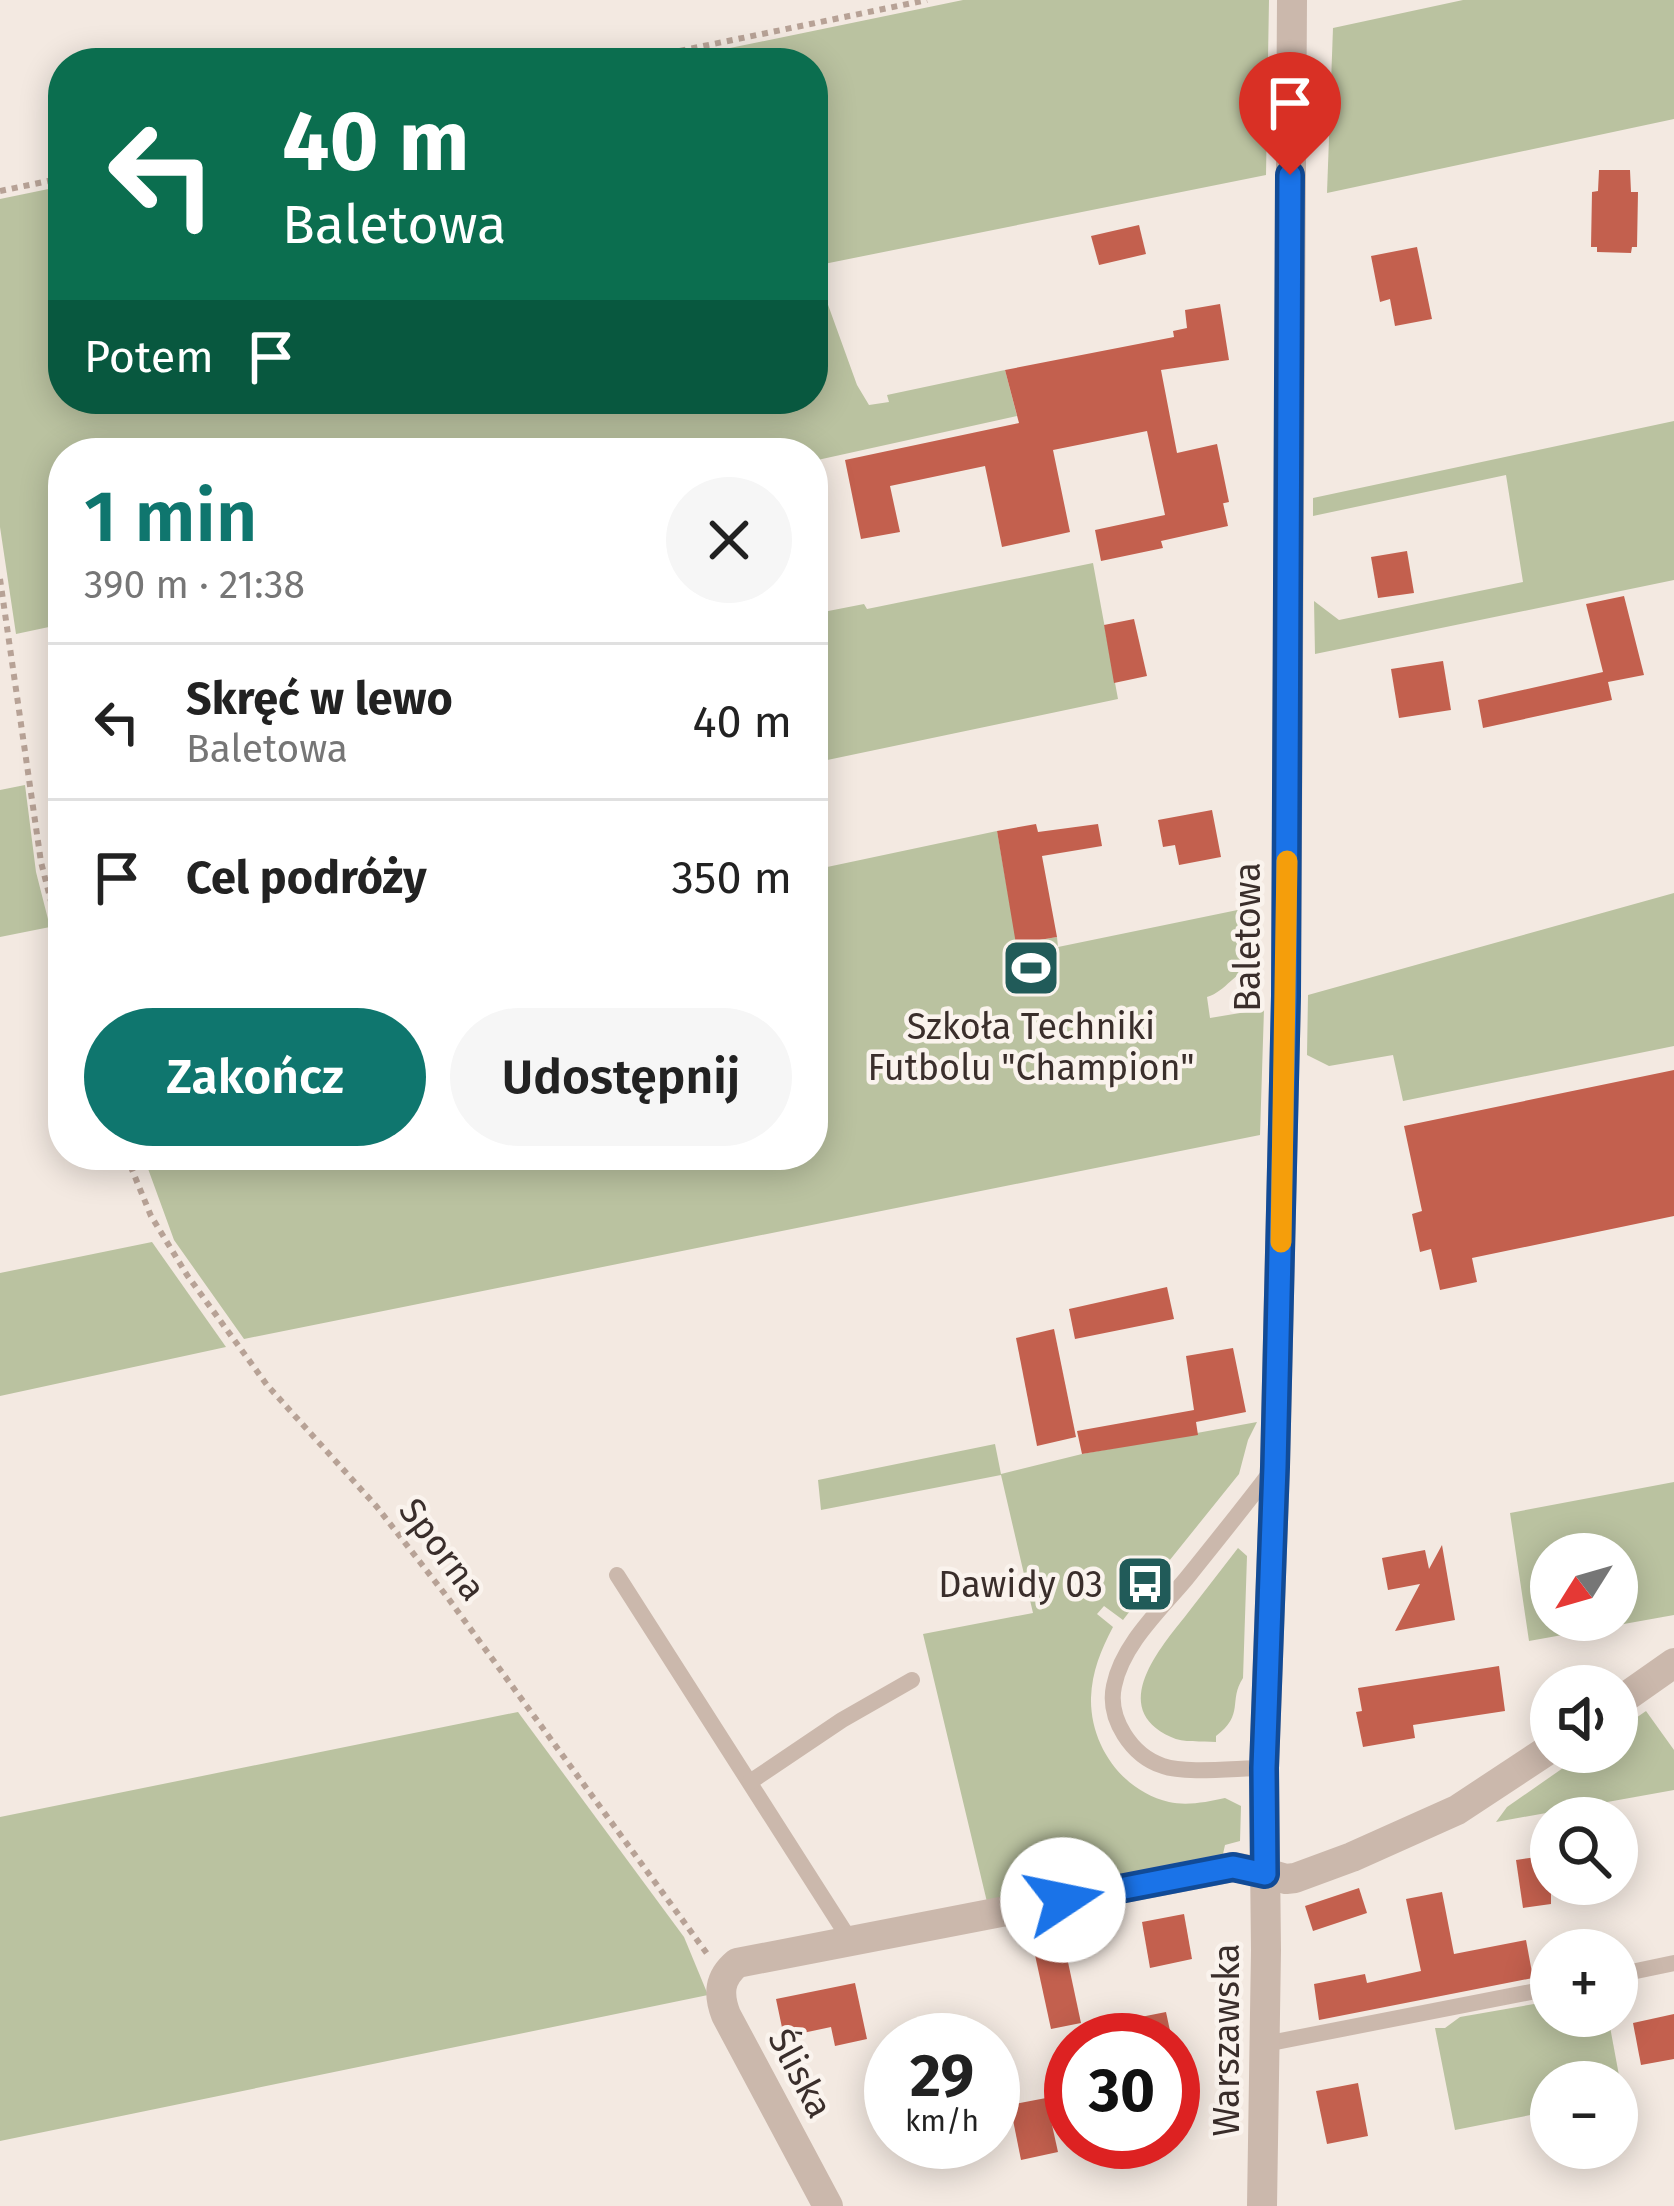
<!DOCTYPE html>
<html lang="pl">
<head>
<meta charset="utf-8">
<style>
  :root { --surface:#fff; --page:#f6f6f6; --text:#222; --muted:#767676; --line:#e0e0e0; --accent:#0f766e }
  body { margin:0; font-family:"Fira Sans",sans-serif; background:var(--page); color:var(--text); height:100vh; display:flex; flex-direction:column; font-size:45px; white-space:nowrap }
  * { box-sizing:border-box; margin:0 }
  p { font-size:39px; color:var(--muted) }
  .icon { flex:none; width:66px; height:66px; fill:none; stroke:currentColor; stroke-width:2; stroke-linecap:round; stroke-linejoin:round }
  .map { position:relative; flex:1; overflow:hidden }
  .side { position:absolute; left:48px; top:438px; width:780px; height:732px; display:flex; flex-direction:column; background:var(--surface); border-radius:48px; box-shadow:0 6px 30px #0003 }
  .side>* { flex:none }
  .banner { position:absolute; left:48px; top:48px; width:780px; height:366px; border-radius:48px; box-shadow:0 6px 30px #0003; background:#0b6e4f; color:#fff; overflow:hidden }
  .needle { width:78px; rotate:233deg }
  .tools { position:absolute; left:1530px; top:1533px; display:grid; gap:24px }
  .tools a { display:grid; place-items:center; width:108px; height:108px; border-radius:50%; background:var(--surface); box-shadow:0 6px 30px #0003; font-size:60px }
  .speed { position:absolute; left:864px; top:2013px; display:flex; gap:24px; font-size:60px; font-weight:700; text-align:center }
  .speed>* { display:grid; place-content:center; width:156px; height:156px; border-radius:50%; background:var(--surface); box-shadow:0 6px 30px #0003; line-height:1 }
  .speed small { font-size:30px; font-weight:400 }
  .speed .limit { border:18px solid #d22; background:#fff; color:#111 }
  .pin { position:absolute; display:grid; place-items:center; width:102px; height:102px; color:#fff; margin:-123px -51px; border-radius:50% 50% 50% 0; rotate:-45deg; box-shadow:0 0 12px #0007 }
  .pin .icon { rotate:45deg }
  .me { position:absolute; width:132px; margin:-66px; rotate:79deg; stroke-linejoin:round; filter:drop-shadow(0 0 9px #0008) }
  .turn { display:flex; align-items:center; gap:42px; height:252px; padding:0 36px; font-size:54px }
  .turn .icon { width:156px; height:156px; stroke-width:2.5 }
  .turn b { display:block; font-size:84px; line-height:102px }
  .then { display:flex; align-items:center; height:114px; padding:0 36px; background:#0003; gap:24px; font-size:45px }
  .round { display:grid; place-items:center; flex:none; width:126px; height:126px; border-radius:63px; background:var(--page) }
  .summary { display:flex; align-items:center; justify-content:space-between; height:204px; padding:0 36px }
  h1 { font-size:72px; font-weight:600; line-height:90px; color:var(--accent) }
  .button { display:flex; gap:24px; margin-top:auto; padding:24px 36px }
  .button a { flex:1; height:138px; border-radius:72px; background:var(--accent); color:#fff; font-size:48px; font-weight:600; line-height:138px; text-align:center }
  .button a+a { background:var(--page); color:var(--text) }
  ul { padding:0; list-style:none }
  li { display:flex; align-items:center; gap:36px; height:156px; padding:0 36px; border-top:3px solid var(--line) }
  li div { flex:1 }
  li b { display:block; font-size:45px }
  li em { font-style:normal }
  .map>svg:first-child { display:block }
  .green { fill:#bac2a0; fill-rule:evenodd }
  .building { fill:#c3604e }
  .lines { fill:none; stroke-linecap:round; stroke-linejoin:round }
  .path { stroke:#b7a296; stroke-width:6; stroke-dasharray:6 6; stroke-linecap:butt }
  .service { stroke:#cbb8ac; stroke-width:16 }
  .minor { stroke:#cbb8ac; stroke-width:30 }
  .tertiary { stroke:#cbb8ac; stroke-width:30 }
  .route-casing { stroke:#114b97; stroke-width:30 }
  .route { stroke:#1a73e8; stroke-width:21 }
  .slow { stroke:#f59e0b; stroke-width:21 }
  .labels { text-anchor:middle; stroke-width:9; stroke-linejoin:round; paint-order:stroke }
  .street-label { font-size:36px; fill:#3a2e2b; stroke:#faf3ed }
  .poi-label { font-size:36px; fill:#3a2e2b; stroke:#faf3ed }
</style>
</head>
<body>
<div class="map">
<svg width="1674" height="2206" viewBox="0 0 1674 2206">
  <rect width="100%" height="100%" fill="#f3e9e1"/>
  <!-- green -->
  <g class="green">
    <path d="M963,0H1269L1266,175L814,266L857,385L869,405L889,402L887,395L1005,370L1017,416L813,461V453H63V624L16,634L0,527V199L63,186V399H813V63H657Z"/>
    <path d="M1463,0H1674V119L1327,193L1333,28Z"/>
    <path d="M1674,421V580L1315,654L1314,601L1339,620L1523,582L1506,475L1313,516V498Z"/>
    <path d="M1093,563L1118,699L813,763V614L864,604L867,609Z"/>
    <path d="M25,785L36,872L50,927L0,937V790Z"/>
    <path d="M997,831L1017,944L1057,937L1058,947L1257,906L1255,967C1234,971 1227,991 1207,997L1210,1018L1264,1009L1260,1135L244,1339L174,1240L143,1155H813V870Z"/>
    <path d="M1674,893V1046L1403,1101L1393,1055L1329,1066L1307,1055L1308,995Z"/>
    <path d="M152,1242L226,1347L0,1396V1273Z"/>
    <path d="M1257,1422L1248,1440L1239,1474L1161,1571L1153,1567L1133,1592L1140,1598L1123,1620L1104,1606L1097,1614L1113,1627C1101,1650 1092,1671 1091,1698C1090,1745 1122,1791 1169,1802C1187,1806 1207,1802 1225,1798L1241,1806L1240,1841L1225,1845L1223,1854L987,1902L923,1634L1033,1613L1001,1475L821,1510L818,1480L995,1444L1001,1474L1082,1454Z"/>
    <path d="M1674,1482V1615L1529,1641L1510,1513ZM1551,1554H1617V1620H1551Z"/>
    <path d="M1238,1548L1247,1556L1243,1678C1228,1701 1245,1714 1216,1736V1742C1202,1741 1183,1743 1171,1737C1107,1708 1161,1647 1187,1614C1204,1592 1221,1570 1238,1548Z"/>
    <path d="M1646,1711L1674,1750V1790L1496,1822L1507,1807L1586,1752H1617V1731Z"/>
    <path d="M518,1712L684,1937L708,1995L0,2141V1817Z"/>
    <path d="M1551,2001V2016H1608L1623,2097L1617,2098V2082H1551V2111L1455,2130L1435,2028H1445L1460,2017Z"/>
  </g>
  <!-- building -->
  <g class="building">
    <path d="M1599,170H1630L1631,192H1638L1637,247H1632L1631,253L1597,252V247H1591L1592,192L1598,191Z"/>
    <path d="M1139,225L1146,254L1099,265L1091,236Z"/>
    <path d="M1417,247L1432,319L1395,326L1390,299L1380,302L1371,256Z"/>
    <path d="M1220,304L1229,360L1161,370L1177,453L1217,444L1229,502L1220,504L1223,503L1228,526L1161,541L1163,548L1101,561L1095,530L1165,515L1147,431L1053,450L1070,532L1002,547L985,466L890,486L900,532L861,539L845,460L1019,423L1005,370L1174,337L1173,331L1187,328L1185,310Z"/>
    <path d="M1407,551L1414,593L1378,598L1371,557Z"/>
    <path d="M1624,596L1644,675L1608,682L1612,700L1483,728L1478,700L1603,672L1586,604Z"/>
    <path d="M1134,619L1147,676L1114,683L1104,625Z"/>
    <path d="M1443,661L1451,710L1399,718L1391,669Z"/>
    <path d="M1212,810L1221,857L1179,865L1175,845L1163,847L1158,820Z"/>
    <path d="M1036,824L1038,832L1098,824L1102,846L1042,856L1057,937L1016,944L997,831Z"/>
    <path d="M1674,1070V1216L1472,1258L1477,1282L1440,1290L1431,1249L1420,1252L1412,1214L1422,1211L1404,1126Z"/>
    <path d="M1167,1287L1174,1319L1075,1339L1069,1309Z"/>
    <path d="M1054,1329L1076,1437L1037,1446L1016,1338Z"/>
    <path d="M1233,1348L1246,1412L1196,1422L1198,1435L1082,1454L1077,1431L1194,1410L1186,1356Z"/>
    <path d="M1442,1545L1455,1620L1395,1631L1420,1584L1388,1590L1382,1558L1425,1550L1429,1569Z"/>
    <path d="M1499,1666L1505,1711L1413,1725L1415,1738L1363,1747L1356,1712L1362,1711L1358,1688Z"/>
    <path d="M1551,1855V1904L1523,1908L1516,1860Z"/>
    <path d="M1359,1888L1367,1913L1313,1931L1305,1906Z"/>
    <path d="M1442,1892L1454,1954L1526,1940L1533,1978L1319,2020L1314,1984L1365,1974L1367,1983L1421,1971L1406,1899Z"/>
    <path d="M1184,1914L1192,1959L1150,1968L1142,1922Z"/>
    <path d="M1065,1948L1081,2023L1051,2029L1035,1955Z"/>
    <path d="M855,1983L867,2039L835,2046L831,2027L784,2037L776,1999Z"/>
    <path d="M1166,2012L1172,2040H1086L1085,2028Z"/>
    <path d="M1674,2014V2059L1641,2065L1633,2023Z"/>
    <path d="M1358,2083L1368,2136L1327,2144L1316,2091Z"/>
    <path d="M1046,2098L1058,2152L1021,2160L1010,2105Z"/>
  </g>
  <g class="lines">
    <!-- path -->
    <g class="path">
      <path d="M621,63L927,0"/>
      <path d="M0,191L63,178"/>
      <path d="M0,579L41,862L63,949"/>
      <path d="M126,1155L151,1216L187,1275L267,1385L377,1507L448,1598L708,1955"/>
    </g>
    <!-- service -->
    <g class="service">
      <path d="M617,1575L850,1940"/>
      <path d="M1264,1768C1237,1768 1185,1774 1163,1766C1132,1756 1107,1719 1114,1686C1122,1645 1160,1610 1186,1579C1215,1543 1244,1507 1272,1470"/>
      <path d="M750,1782L842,1720L912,1680"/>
      <path d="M1617,1975L1674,1963"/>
      <path d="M1265,2044L1551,1988"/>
    </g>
    <!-- minor -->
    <path class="minor" d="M828,2206L726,2015C718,1994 719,1978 737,1963L1233,1867L1265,1873"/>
    <!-- tertiary -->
    <g class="tertiary">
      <path d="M1617,1703L1674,1663"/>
      <path d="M1265,1873L1286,1879L1295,1878L1352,1857L1457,1810L1551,1748"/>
      <path d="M1262,2206L1266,1950L1264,1768L1275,1467L1286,996L1292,0"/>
    </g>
  </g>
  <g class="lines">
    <!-- route casing -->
    <g class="route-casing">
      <path id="route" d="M1063,1900L1233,1867L1265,1874L1264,1768L1275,1467L1286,996L1290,175"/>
    </g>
    <!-- route -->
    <use href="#route" class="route"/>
    <!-- slow -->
    <path class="slow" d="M1281,1242L1287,861"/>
  </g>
  <!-- icons -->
  <defs>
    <g id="stadium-square" transform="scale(3)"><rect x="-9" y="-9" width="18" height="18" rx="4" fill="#215b59" stroke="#faf3ed"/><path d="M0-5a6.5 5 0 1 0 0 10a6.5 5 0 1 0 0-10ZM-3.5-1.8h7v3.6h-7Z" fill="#fff"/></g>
    <g id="bus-square" transform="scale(3)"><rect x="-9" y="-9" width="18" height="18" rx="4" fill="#215b59" stroke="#faf3ed"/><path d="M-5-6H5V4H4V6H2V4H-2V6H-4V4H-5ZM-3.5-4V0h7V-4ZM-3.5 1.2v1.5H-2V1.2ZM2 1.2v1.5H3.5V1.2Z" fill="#fff"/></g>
  </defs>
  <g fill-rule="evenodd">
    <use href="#stadium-square" x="1031" y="968"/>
    <use href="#bus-square" x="1145" y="1584"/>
  </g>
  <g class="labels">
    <!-- street labels -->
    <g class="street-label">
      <text transform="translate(1247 937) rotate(-90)" y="13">Baletowa</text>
      <text transform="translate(443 1549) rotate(53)" y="13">Sporna</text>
      <text transform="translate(1226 2040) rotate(-90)" y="13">Warszawska</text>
      <text transform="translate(801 2073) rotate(62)" y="13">Śliska</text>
    </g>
    <!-- poi labels -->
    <g class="poi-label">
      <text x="1031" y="1039">Szkoła Techniki<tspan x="1031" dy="41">Futbolu "Champion"</tspan></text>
      <text x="1103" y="1597" text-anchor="end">Dawidy 03</text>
    </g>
  </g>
</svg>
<div class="tools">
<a><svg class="needle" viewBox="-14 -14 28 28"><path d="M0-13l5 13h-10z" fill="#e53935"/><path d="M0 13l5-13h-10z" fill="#767676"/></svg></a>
<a><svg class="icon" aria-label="sound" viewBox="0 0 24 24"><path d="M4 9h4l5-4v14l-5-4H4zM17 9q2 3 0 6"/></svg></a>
<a><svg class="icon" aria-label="search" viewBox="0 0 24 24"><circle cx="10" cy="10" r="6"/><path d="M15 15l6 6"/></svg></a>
<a>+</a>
<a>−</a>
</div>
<div class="speed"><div>29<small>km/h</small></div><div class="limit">30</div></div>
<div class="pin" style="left:1290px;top:175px;background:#d93025"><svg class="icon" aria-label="arrive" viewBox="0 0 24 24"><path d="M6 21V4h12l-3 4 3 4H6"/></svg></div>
<svg class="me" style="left:1063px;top:1900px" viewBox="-20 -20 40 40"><circle r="19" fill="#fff"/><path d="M0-13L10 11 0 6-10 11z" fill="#1a73e8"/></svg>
<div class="banner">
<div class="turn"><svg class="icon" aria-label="left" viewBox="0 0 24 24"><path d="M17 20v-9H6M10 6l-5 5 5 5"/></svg><div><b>40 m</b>Baletowa</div></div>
<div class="then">Potem<svg class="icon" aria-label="arrive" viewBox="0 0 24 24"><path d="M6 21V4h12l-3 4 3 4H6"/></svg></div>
</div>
<section class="side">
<div class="summary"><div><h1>1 min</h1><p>390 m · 21:38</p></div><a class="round"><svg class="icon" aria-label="close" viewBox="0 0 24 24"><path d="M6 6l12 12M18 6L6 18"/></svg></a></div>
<ul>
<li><svg class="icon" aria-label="left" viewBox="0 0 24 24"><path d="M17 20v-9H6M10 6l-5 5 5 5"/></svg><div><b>Skręć w lewo</b><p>Baletowa</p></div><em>40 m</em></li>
<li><svg class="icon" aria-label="arrive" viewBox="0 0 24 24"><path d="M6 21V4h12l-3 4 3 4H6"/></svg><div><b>Cel podróży</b></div><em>350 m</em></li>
</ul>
<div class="button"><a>Zakończ</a><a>Udostępnij</a></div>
</section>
</div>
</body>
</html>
